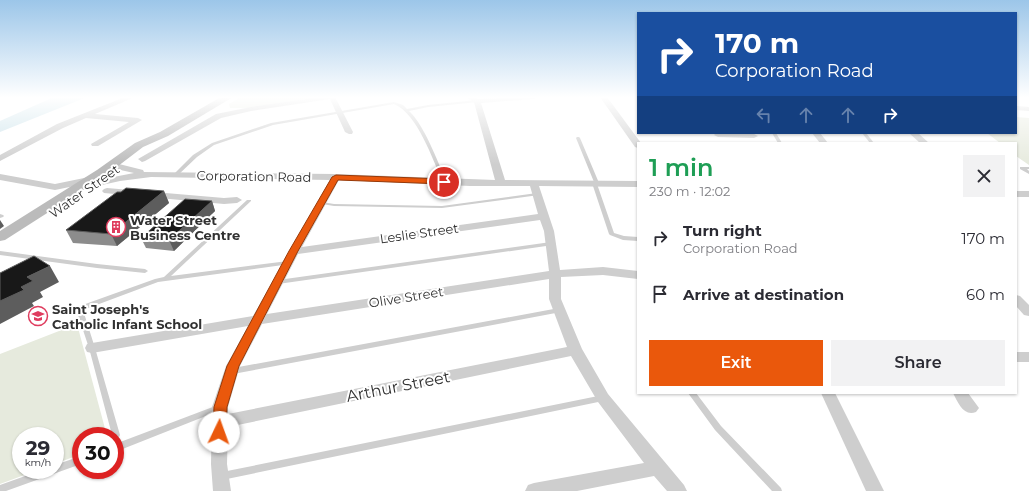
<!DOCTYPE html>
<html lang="en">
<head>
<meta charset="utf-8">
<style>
  :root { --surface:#fff; --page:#f2f2f3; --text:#2b2b33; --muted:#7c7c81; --accent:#ea580c }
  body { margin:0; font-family:Montserrat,sans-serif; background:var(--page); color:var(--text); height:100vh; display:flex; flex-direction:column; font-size:15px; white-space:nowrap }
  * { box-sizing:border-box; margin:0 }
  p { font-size:13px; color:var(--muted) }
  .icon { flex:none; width:22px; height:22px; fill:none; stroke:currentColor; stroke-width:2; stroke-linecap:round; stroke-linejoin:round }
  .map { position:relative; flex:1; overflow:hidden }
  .panel { position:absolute; left:637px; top:142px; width:380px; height:252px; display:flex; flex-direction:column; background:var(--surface); border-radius:0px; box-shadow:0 1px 3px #0004 }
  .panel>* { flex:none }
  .hud { position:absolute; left:637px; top:12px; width:380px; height:122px; border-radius:0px; box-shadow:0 1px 3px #0004; background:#1a4fa0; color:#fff; overflow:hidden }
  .speed { position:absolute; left:12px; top:427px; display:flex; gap:8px; font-size:20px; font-weight:700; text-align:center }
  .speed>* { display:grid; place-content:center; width:52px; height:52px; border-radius:50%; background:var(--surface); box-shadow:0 1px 3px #0004; line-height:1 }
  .speed small { font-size:10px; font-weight:400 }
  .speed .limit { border:6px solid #d22; background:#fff; color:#111 }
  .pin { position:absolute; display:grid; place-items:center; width:34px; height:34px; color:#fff; margin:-17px; border:2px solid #fff; border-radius:50%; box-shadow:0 1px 4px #0007 }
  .me { position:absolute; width:44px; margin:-22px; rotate:3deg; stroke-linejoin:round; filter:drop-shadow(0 0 3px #0008) }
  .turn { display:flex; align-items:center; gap:14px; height:84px; padding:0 12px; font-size:18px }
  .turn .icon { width:52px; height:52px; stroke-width:2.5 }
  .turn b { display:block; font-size:28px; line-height:34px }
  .lanes { display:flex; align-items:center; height:38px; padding:0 12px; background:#0003; justify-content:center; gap:20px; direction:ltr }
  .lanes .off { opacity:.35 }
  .round { display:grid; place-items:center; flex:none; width:42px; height:42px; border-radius:0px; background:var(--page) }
  .overview { display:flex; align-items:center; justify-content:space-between; height:68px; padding:0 12px }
  h1 { font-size:24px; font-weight:600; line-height:30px; color:#1e9e55 }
  .primary-button { display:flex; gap:8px; margin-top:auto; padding:8px 12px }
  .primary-button a { flex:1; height:46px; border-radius:0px; background:var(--accent); color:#fff; font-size:16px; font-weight:600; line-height:46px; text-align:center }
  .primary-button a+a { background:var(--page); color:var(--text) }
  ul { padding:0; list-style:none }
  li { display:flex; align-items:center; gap:12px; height:56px; padding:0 12px }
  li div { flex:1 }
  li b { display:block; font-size:15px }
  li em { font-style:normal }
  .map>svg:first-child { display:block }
  .green { fill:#e6eadd }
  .water { fill:#cae2ea }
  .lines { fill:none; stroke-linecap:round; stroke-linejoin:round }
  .lane { fill:#cecece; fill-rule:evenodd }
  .street { fill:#cecece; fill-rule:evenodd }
  .secondary { fill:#bbb; fill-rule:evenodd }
  .wall { fill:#8c8c8c }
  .shaded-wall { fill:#5d5d5d }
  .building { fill:#181818; stroke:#5d5d5d }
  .route { fill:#ea580c; stroke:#983908 }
  .labels { text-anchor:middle; stroke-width:4; stroke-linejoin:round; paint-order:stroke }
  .street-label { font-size:13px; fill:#313131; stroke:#fff }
  .poi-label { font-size:13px; font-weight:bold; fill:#313131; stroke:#fff; text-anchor:start }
  .near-street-label { font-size:16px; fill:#313131; stroke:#fff }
</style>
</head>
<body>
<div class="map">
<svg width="1029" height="491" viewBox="0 0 1029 491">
  <rect width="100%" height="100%" fill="#fff"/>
  <!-- green -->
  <g class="green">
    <path d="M241,97H318L249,108H230L229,104Z"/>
    <path d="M1016,117L1029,118V165L1016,156V143H1000L987,133H1016Z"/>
    <path d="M77,324L107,436H81V454L55,464V436H21V470H38L0,484V354Z"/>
  </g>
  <!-- water -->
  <path class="water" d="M54,97H87L0,132V121Z"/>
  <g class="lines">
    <!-- lane -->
    <g class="lane">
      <path d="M477,100H478V102L428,107L409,111C425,126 437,161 447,182L445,183L443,182C432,159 418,114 394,104L273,125L214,145L197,157L177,176H173V175L193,155L212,143L271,123L394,102L403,105L407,109L428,105Z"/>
      <path d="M772,133H776L782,143H778Z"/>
      <path d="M862,133H866L874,143H870Z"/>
      <path d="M577,137H579L580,138L599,183L597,184L614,233L624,236L638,237V241L623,240L610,235L609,234L592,183L594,182L576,138Z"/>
      <path d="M1020,167H1029V169H1027L1029,171V174L1020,169Z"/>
      <path d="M537,193H539V195L442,208L334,206L322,204L320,203L322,202L334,204L442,206Z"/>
      <path d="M247,200H251V201L171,276L288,261L290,262L291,263L290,264L158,282L83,310L95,348L120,435L119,437L115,438V436H112V435L89,348L76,309L77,307L155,279L164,277Z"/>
      <path d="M0,214L3,215L4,216L3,217L0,218Z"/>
      <path d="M551,242L554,244L553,245L278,284L275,282L278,280Z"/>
      <path d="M0,251L97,264L145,269L148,271L145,273L97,268L0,255Z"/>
      <path d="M559,308H561L562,310L561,312L233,374L230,373L229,371L230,369L233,368Z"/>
      <path d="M688,393H696L721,426L781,488L782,491H772L715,430Z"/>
      <path d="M603,395L606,396L607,398L606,400L603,401L222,480L219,479L218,476L219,473L222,472Z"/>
      <path d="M218,405L221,406L222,408L221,410L115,452V444Z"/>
      <path d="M81,456V464L6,491H0V485L42,470H55V465Z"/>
    </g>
    <!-- street -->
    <g class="street">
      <path d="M125,97H135L95,114L138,118L142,120L98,146H92L91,144L129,122L86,118L63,128L0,161V155L57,124Z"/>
      <path d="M319,97H335L353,132L352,134H349L345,132L330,99L251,111L221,118L145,161L142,162L138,159L216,114L251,107Z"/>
      <path d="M465,97H474L478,99L538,97L534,99L481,103L505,180L638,181V187L539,186L554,231L560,270L603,267L638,271V279L603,275L561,277V299L582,349L608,394L684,485L687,491H667L654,476L577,491H525L528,485L534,483L644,463L598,402L571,356L228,427L227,464L231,491H213L211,464L212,407L226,366L248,326L92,353L87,352L85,348L87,344L92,343L253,316L330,180L151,177L120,181L93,187L90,186L89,183L55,190L0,180V174L55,184L89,177L92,178L93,181L134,173L116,169L115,167L119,164L143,170L144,172L336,174L495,180L474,102ZM339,180L470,186H530L538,214L302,247ZM540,220L544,231L549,271L267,314L298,254ZM549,279V299L567,347L228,414V407L240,366L262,324Z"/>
      <path d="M600,97H607L641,143H638V148L635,147Z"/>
      <path d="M1016,106L1029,107V111L1016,110Z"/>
      <path d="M716,133L754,134L758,136L754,138L718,137L714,135Z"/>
      <path d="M812,133H820L828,143H820Z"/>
      <path d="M909,133H918L929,143H920Z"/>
      <path d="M107,188L224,198L237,197L242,200L237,203L224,204L104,193L102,191L104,189Z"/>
      <rect x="1016" y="191" width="13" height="6"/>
      <path d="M1016,295L1020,296L1029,305V316L1024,315L1016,306Z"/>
      <rect x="1016" y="352" width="13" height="10"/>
      <path d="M821,393H835L884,491H866Z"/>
      <path d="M953,393H968L979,408L976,412C964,417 958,403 953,393Z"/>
    </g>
    <!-- secondary -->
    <path class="secondary" d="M221,97H233L168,136L143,147L105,176L5,240L0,241V231L97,170L135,143L160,132Z"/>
  </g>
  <!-- wall -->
  <g class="wall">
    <path d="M758,133H770V134Z"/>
    <path d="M164,191L169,203L117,246L73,243L66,230Z"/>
    <path d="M212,201L215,211L174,251L146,248L141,238Z"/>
  </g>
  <!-- shaded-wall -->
  <g class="shaded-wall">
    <path d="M164,191L169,203L117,246L111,234Z"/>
    <path d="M212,201L215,211L174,251L169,240Z"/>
    <path d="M0,220L4,226L0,229Z"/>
    <path d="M50,266L59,282L40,292L43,297L32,303L34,306L0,324V301L27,277Z"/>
  </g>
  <!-- building -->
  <g class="building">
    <path d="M126,188L164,191L111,234L66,230L117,192H121Z"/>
    <path d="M185,199L212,201L169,240L141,238Z"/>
    <path d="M34,256L50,266L27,277L33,281L21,287L24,290L0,301V273Z"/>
  </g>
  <!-- sky -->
  <linearGradient id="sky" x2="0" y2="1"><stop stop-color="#9cc6e9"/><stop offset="0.59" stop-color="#fff"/><stop offset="1" stop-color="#fff" stop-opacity="0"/></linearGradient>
  <rect width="1029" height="165" fill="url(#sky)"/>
  <!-- route -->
  <path class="route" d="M336,175L444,179L448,182L444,184L338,180L298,251L239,366L227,407L226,432L224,436L219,438L215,436L213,432L214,407L227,366L289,251L332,177Z"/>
  <!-- icons -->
  <defs>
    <g id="building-ring" transform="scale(1)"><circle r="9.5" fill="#fff" stroke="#df3c5e" stroke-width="1.5"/><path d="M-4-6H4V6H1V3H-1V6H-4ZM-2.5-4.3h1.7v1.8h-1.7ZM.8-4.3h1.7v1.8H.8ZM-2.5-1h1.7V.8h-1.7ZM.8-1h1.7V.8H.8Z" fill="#df3c5e"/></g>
    <g id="school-ring" transform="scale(1)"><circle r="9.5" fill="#fff" stroke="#df3c5e" stroke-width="1.5"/><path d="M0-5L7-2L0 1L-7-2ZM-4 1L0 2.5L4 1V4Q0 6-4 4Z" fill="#df3c5e"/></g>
  </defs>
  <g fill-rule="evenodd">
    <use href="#building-ring" x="116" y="227"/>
    <use href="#school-ring" x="38" y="316"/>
  </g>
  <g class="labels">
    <!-- street labels -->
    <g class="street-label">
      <text transform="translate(254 176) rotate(1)" y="5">Corporation Road</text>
      <text transform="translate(84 191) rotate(-35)" y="5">Water Street</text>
      <text transform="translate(419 233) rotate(-8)" y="5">Leslie Street</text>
      <text transform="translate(406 297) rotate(-9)" y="5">Olive Street</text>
    </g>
    <!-- poi labels -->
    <g class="poi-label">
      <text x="130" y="225">Water Street<tspan x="130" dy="15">Business Centre</tspan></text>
      <text x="52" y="314">Saint Joseph's<tspan x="52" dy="15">Catholic Infant School</tspan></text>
    </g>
    <!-- near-street labels -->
    <g class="near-street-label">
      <text transform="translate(398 386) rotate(-11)" y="6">Arthur Street</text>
    </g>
  </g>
</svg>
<div class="speed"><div>29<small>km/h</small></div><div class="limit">30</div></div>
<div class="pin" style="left:444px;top:182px;background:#d93025"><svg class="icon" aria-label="arrive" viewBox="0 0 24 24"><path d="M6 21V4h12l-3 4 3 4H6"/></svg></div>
<svg class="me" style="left:219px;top:432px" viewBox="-20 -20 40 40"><circle r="19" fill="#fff"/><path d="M0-13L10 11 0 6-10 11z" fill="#ea580c"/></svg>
<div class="hud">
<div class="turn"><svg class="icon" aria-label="right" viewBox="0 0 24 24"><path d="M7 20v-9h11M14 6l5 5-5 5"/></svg><div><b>170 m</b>Corporation Road</div></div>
<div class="lanes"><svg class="icon off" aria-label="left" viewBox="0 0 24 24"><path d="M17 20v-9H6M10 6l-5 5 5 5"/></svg><svg class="icon off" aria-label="ahead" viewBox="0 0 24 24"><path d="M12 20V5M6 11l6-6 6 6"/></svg><svg class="icon off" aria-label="ahead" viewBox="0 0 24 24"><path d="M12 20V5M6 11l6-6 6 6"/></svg><svg class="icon" aria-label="right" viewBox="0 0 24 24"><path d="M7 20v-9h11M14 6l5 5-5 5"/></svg></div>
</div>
<section class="panel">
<div class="overview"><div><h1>1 min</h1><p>230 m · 12:02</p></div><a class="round"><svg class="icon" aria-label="close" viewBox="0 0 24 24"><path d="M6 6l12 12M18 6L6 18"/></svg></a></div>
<ul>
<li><svg class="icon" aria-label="right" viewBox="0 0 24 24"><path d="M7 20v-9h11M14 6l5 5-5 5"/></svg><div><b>Turn right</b><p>Corporation Road</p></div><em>170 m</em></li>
<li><svg class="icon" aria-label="arrive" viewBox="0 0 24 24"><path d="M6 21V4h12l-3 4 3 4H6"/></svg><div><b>Arrive at destination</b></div><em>60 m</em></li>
</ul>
<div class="primary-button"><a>Exit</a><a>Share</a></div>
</section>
</div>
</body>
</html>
